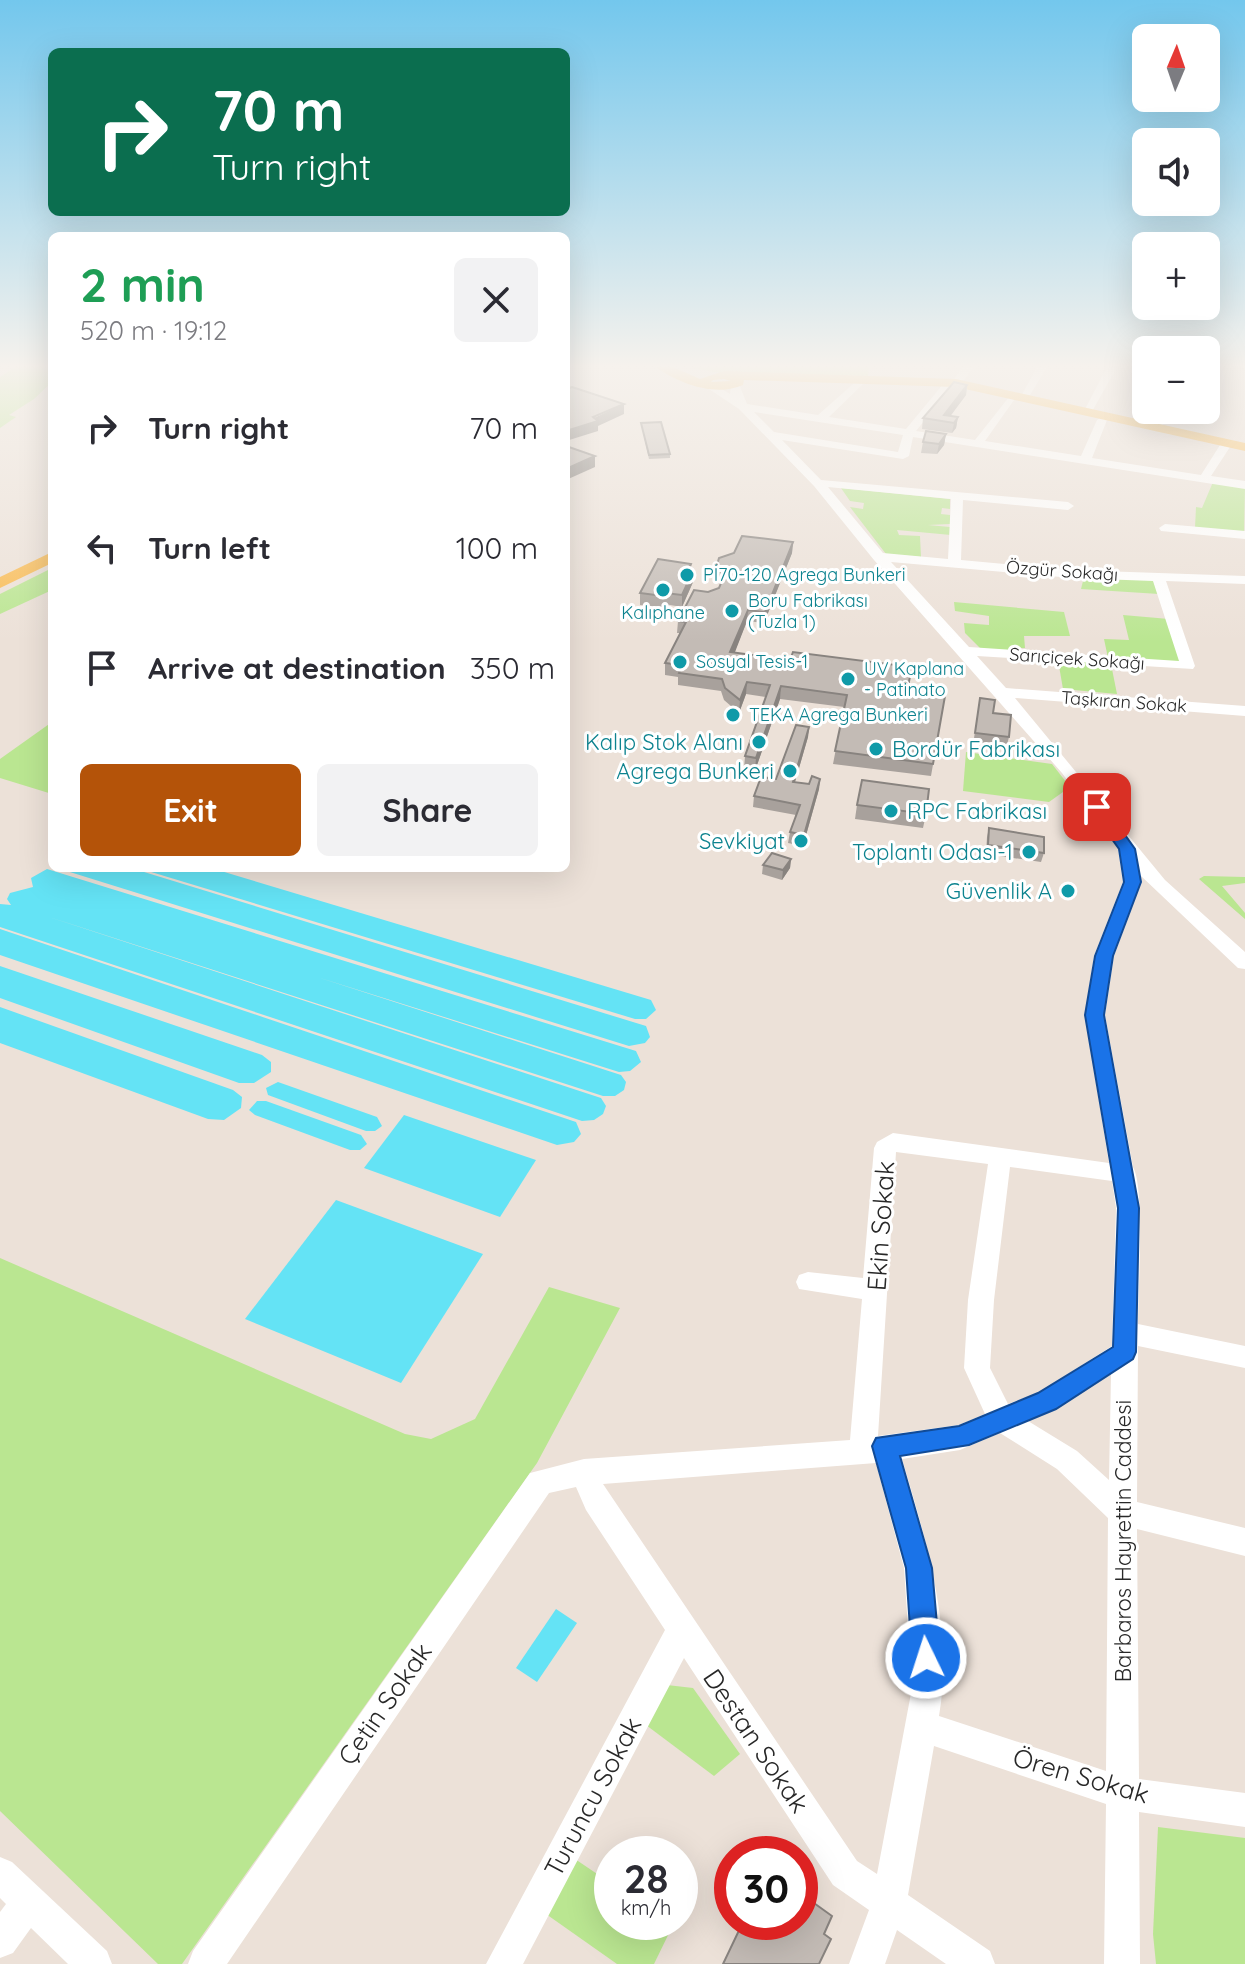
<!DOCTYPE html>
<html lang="en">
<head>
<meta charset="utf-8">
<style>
  :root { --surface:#fff; --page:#f2f2f3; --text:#2b2b33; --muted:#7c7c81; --accent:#b45309 }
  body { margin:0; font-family:Quicksand,sans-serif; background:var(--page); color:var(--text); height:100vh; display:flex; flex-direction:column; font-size:30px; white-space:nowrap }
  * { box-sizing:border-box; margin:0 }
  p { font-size:26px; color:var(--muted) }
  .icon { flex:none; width:44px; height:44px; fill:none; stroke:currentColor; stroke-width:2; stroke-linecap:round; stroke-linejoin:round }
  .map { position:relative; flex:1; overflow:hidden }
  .panel { position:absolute; left:48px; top:232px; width:522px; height:640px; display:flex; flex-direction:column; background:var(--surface); border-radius:12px; box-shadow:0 8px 32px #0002 }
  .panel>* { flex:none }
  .banner { position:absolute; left:48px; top:48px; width:522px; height:168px; border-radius:12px; box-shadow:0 8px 32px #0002; background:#0b6e4f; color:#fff; overflow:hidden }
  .needle { width:52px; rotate:2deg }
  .fabs { position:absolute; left:1132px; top:24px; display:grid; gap:16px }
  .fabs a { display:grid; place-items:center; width:88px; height:88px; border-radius:12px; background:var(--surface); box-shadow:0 8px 32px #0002; font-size:40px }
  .speed { position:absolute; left:594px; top:1836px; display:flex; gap:16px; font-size:40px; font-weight:700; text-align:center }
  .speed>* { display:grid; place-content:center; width:104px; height:104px; border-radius:50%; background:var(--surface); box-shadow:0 8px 32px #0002; line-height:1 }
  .speed small { font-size:20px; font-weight:400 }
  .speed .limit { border:12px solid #d22; background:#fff; color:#111 }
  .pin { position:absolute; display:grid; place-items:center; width:68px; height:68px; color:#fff; margin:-34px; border-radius:16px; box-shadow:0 4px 12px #0006 }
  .me { position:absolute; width:88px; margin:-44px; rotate:356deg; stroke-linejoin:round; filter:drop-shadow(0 0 6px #0008) }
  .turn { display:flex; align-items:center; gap:28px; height:168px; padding:0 32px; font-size:36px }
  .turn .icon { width:104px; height:104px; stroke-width:2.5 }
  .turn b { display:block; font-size:56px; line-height:68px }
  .round { display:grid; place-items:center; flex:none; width:84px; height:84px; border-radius:12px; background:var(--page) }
  .summary { display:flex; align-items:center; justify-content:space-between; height:136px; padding:0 32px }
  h1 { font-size:48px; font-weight:700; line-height:60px; color:#1e9e55 }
  .primary-button { display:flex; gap:16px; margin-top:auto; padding:16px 32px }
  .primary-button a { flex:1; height:92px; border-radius:12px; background:var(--accent); color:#fff; font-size:32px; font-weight:700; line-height:92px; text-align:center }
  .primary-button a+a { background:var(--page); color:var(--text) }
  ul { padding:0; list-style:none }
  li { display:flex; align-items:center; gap:24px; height:120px; padding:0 32px }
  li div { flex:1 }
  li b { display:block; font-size:30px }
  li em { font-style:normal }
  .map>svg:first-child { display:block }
  .green { fill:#bae691 }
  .pitch { fill:#d2ee8b }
  .water { fill:#64e3f5 }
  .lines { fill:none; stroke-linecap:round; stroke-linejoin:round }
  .minor { fill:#fff; fill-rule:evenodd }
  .major { fill:#f9ba50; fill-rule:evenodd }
  .wall { fill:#a8a19c }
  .shaded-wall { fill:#88837f }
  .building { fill:#c3bbb5; stroke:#88837f; stroke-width:2 }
  .route { fill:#1a73e8; stroke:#114b97; stroke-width:2 }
  .culture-dot { fill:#0f9aa8; stroke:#fff; stroke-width:3 }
  .labels { text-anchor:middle; stroke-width:6; stroke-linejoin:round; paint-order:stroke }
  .far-street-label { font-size:18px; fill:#282828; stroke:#fff }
  .far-culture-label { font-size:18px; fill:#0d838f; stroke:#fff; text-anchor:start }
  .culture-label { font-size:22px; fill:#0d838f; stroke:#fff; text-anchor:end }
  .street-label { font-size:22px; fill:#282828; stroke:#fff }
  .near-street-label { font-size:26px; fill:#282828; stroke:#fff }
</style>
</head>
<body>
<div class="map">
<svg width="1245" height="1964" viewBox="0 0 1245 1964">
  <rect width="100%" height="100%" fill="#ece1d8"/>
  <!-- green -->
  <g class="green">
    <path d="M15,367H52V382L34,399L9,415L16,417L0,428V377Z"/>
    <path d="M1213,482L1245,487L1244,532L1195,528L1196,507L1202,508Z"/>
    <path d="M841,488L950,499V509L942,508L941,514L950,515V524L928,525L950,527L951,535L897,530L899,535L920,536L921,557L886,554L850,507L863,509L864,503L850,501Z"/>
    <path d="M52,568V590L0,614V594Z"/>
    <path d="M1084,577L1153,580L1159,594L1081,589Z"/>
    <path d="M954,602L1064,612L1070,636H1024L1025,648H1019L1020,652L981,649L965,633L964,623L989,625V616L955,611Z"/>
    <path d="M1123,615L1169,619L1183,663L1108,658L1104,639L1129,640Z"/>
    <path d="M1058,660L1111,664L1117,694L1063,689Z"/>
    <path d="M52,722V794L0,778V759Z"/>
    <path d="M966,752L1052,764L1070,787L1049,802L963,791Z"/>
    <path d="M1204,876L1245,877V883L1222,886L1245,913V919L1199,879Z"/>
    <path d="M0,1258L405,1434L431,1439L475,1419L549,1287L620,1308L537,1463L182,1964H158L0,1811Z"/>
    <path d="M667,1685L693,1688L740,1754L714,1776L646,1725Z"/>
    <path d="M1158,1827L1245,1838V1964H1156L1153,1934Z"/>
    <path d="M575,1859L612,1884V1922H668L673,1925L654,1964H617L546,1914Z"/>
  </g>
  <!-- pitch -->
  <path class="pitch" d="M689,367H869L868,376L714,372Z"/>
  <!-- water -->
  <g class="water">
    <path d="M57,868H131L646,1026L650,1037L645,1043L629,1046Z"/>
    <path d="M138,868H211L651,1000L656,1010L646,1019H635Z"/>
    <path d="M47,869L636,1051L641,1062L630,1071L619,1072L317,977L621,1075L626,1082L624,1090L615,1096H603L46,916L601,1098L606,1106L603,1114L594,1120L582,1121L0,927V904L11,905L7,899L10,893L33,887L31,878Z"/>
    <path d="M0,929L576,1122L581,1134L574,1142L557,1145L0,955Z"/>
    <path d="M0,966L262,1055L271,1062V1072L254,1083H239L0,998Z"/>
    <path d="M0,1007L233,1090L242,1097L241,1108L224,1120L208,1119L0,1043Z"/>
    <path d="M278,1082L377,1117L382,1126L375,1131H366L268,1095L266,1088Z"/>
    <path d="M257,1101H266L361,1135L367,1144L360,1150H350L255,1115L249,1110Z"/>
    <path d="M404,1115L536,1160L500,1217L364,1168Z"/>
    <path d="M336,1200L483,1254L401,1383L245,1319Z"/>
    <path d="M556,1609L577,1623L537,1682L516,1668Z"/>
  </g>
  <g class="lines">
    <!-- minor -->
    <g class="minor">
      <path d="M963,367H974L960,385H953L916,431L975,440L1009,397L1014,400L985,441L1081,456L1097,420L1102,417L1107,420L1092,458L1201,475L1220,445L1224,444L1230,447L1211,476L1245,481V489L913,437L909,456L903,459L782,440L821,480L1068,502L1074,506L1068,510L963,500L961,560L1072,570L1245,576V584L1166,581L1195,666L1193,669L977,656L1006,688L1245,706V716L1015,698L1165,880L1245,952V969L1238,968L1140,875L1141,882L1114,956L1105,1015L1133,1167C1145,1187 1138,1293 1138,1324L1245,1346V1368L1138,1346L1137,1502L1245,1528V1556L1137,1529L1139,1779L1245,1793V1827L1139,1812L1140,1964H1104L1106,1804L934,1746L908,1895L990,1951L995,1964H946L897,1930L885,1964H849L869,1910L833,1885L684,1658L523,1964H486L665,1630L586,1510L576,1487L549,1493L227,1964H188L193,1951L530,1473L584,1459L850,1440L862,1299L799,1289L796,1282L799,1275L808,1272L863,1278L874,1148L877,1142L893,1133L1109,1163L1085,1015L1094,956L1123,882L1118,849L1062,773L874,560L814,486L739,409L703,385L712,383L730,394L731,384H739L747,404L818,415L860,378L864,383L829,417L906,429L944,383H951ZM754,412L903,435L898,452L774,432ZM828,487L951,499L948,559L883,553ZM891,562L1072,578L1153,581L1179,661L969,647ZM896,1152L988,1164L968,1300L964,1368L985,1414L959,1425L878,1436ZM1010,1167L1112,1181L1116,1208L1112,1346L1038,1393L1008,1404L990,1368L994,1300ZM1111,1374L1109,1480L1077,1451L1028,1421L1056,1409ZM1000,1433L1057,1469L1108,1518L1106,1771L939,1716C954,1630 926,1540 902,1459L960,1450ZM876,1463L904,1568L912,1688L877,1874L857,1861L603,1484Z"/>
      <path d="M1037,367H1047L1027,400H1019Z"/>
      <path d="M1107,367H1117L1090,415H1082Z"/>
      <path d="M1158,410H1168L1162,428L1156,431L1150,428Z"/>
      <path d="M1165,524L1245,531V539L1161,531L1159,528Z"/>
      <path d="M0,1857L12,1862L107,1951L112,1964H68L31,1928L13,1953L0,1958V1912L6,1904L0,1898Z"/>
    </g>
    <!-- major -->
    <g class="major">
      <path d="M656,367H673L700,379L724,371L956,379L1245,443V451L956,387L744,380L743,385C716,397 679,384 656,367ZM724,379L731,381L711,382L713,380Z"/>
      <path d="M52,552V563L0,588V577Z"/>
    </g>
  </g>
  <!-- wall -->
  <g class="wall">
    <path d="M967,385L966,395L950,416L958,417L956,428L952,433L922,429L923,418Z"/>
    <path d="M641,423L670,454V458L649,459Z"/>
    <path d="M946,434L944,445L937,454L921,453L923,442Z"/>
    <path d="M793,542L792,553L764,623L747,621L734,653L907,691L945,696L931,776L833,764L844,707L780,699L755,771L744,769L745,756L766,697L746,694L739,713L724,700L721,691L678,685V677L665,675V663L680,633H677L678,621L708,592L719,588L722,581L715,579L716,568Z"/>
    <path d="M691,564V571H693V582L682,607L664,604L663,607L640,605V593Z"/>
    <path d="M980,698L993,713L1009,737L1006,749L973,745Z"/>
    <path d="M809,727L808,737L795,782L809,784L820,779L819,789L803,846L788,843L790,832L796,815L753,807L754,796L776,779Z"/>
    <path d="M857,805L926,814L923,828L855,819Z"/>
    <path d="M989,828L1044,853L1041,862L986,854L987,837Z"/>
    <path d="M791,859L790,868L782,880L762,874L763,865Z"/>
  </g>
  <!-- shaded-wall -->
  <g class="shaded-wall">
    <path d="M967,385L966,395L946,422L944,415Z"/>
    <path d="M624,404V414L598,426V431L566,441V431Z"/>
    <path d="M958,417L956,428L952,433L954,423Z"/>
    <path d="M946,434L944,445L937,454L939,444Z"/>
    <path d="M595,456V467L566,480V469Z"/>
    <path d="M793,542L792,553L764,623L765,612Z"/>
    <path d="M693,571V582L682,607V595Z"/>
    <path d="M748,610L747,621L730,665V652Z"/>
    <path d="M747,682L746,694L739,713L740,700Z"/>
    <path d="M781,686L780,699L755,771L756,758Z"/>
    <path d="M809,727L808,737L792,792L793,782Z"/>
    <path d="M820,779L819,789L803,846L804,835Z"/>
    <path d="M791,859L790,868L782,880L783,870Z"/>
  </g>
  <!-- building -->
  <g class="building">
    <path d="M954,382L967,385L944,415L958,417L954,423L923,418Z"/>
    <path d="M572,387L624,404L593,417L598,421L566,431V389Z"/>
    <path d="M661,422L670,454L649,455L641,423Z"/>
    <path d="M926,431L946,434L939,444L923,442Z"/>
    <path d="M566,446L595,456L566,469Z"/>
    <path d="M742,536L793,542L765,612L748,610L730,652L790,660L793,652L912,667L907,691L945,696L933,764L835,751L847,695L781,686L756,758L745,756L770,685L747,682L740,700L725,688L722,679L679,673L682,665L665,663L686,622L678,621L694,590L708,592L719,588L726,571L716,568L719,558L734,553Z"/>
    <path d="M658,559L691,564L688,571H693L682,595L665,593L663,596L640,593Z"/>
    <path d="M980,698L995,700L993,713L1011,715L1009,737L975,733Z"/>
    <path d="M796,725L809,727L793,782L809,784L812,776L820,779L804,835L790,832L800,805L754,796L761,777L776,779Z"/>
    <path d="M862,780L929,789L926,814L857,805Z"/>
    <path d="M989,828L1044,837V853L988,845Z"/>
    <path d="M772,853L791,859L783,870L763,865Z"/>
    <path d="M800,1893L832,1916L824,1934L831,1939L819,1964H723L743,1922H800Z"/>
  </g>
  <!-- sky -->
  <linearGradient id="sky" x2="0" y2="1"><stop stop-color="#73c7ed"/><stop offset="0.57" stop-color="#f6f2ed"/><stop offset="1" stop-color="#f6f2ed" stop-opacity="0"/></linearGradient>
  <rect width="1245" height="642" fill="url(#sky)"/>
  <!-- route -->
  <path class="route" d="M1097,802L1102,803L1135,849L1141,882L1113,956L1104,1015L1139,1208L1136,1352L1133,1359L1056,1409L969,1445L900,1456L932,1568L940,1658L936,1668L926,1672L916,1668L912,1658L906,1568L872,1446L876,1438L959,1426L1038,1393L1113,1347L1118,1208L1085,1015L1095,956L1124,882L1119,849L1089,807Z"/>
  <!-- markers -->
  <g class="culture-dot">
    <circle cx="687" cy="575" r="8"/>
    <circle cx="663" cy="590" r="8"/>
    <circle cx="732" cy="611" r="8"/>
    <circle cx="680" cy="662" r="8"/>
    <circle cx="848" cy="679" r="8"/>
    <circle cx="733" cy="715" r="8"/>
    <circle cx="759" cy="742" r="8"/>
    <circle cx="876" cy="749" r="8"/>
    <circle cx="790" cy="771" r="8"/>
    <circle cx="891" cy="811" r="8"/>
    <circle cx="801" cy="841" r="8"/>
    <circle cx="1029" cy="852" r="8"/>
    <circle cx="1068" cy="891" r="8"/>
  </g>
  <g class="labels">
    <!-- far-street labels -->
    <g class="far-street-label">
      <text transform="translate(1062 571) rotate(4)" y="6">Özgür Sokağı</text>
      <text transform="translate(1077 659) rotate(4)" y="6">Sarıçiçek Sokağı</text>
      <text transform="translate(1124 702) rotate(4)" y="6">Taşkıran Sokak</text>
    </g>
    <!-- far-culture labels -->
    <g class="far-culture-label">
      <text x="703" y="581">Pİ70-120 Agrega Bunkeri</text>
      <text x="748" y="607">Boru Fabrikası<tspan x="748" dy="21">(Tuzla 1)</tspan></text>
      <text x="663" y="619" text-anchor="middle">Kalıphane</text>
      <text x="696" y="668">Sosyal Tesis-1</text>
      <text x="864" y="675">UV Kaplana<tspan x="864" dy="21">- Patinato</tspan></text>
      <text x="749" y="721">TEKA Agrega Bunkeri</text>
    </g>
    <!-- culture labels -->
    <g class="culture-label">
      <text x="743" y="750">Kalıp Stok Alanı</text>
      <text x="892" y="757" text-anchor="start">Bordür Fabrikası</text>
      <text x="774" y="779">Agrega Bunkeri</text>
      <text x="907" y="819" text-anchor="start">RPC Fabrikası</text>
      <text x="785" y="849">Sevkiyat</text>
      <text x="1013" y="860">Toplantı Odası-1</text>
      <text x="1052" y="899">Güvenlik A</text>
    </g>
    <!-- street labels -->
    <g class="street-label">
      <text transform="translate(1123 1541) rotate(-90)" y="8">Barbaros Hayrettin Caddesi</text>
    </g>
    <!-- near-street labels -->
    <g class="near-street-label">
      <text transform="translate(881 1226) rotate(-86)" y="9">Ekin Sokak</text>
      <text transform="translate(385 1704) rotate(-55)" y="9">Çetin Sokak</text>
      <text transform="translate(756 1741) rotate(56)" y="9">Destan Sokak</text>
      <text transform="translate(1081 1776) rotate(16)" y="9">Ören Sokak</text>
      <text transform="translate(593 1797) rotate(-62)" y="9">Turuncu Sokak</text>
    </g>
  </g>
</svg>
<div class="fabs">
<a><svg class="needle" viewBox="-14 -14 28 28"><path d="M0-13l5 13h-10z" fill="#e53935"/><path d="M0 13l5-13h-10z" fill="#7c7c81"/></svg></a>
<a><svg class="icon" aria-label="sound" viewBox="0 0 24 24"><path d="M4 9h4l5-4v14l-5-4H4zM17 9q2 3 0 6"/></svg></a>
<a>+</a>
<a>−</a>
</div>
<div class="speed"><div>28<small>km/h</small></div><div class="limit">30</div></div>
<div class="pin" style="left:1097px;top:807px;background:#d93025"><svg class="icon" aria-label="arrive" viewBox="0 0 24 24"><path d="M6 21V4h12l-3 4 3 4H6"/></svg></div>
<svg class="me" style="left:926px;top:1658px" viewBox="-20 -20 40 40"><circle r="17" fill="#1a73e8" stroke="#fff" stroke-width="3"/><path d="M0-11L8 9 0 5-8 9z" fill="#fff"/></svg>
<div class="banner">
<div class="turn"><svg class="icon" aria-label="right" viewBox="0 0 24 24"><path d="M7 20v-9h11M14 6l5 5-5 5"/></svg><div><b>70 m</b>Turn right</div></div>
</div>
<section class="panel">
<div class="summary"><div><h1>2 min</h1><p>520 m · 19:12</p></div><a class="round"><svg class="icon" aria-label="close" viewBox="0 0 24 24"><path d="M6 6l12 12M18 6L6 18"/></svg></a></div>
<ul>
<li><svg class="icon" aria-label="right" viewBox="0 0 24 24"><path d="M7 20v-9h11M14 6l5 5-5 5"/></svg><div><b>Turn right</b></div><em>70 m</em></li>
<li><svg class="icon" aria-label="left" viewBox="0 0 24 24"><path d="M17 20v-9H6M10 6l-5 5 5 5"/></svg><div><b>Turn left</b></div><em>100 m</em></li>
<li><svg class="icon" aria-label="arrive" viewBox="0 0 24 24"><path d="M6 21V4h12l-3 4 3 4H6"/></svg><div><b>Arrive at destination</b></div><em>350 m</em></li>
</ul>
<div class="primary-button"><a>Exit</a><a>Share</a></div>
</section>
</div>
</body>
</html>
